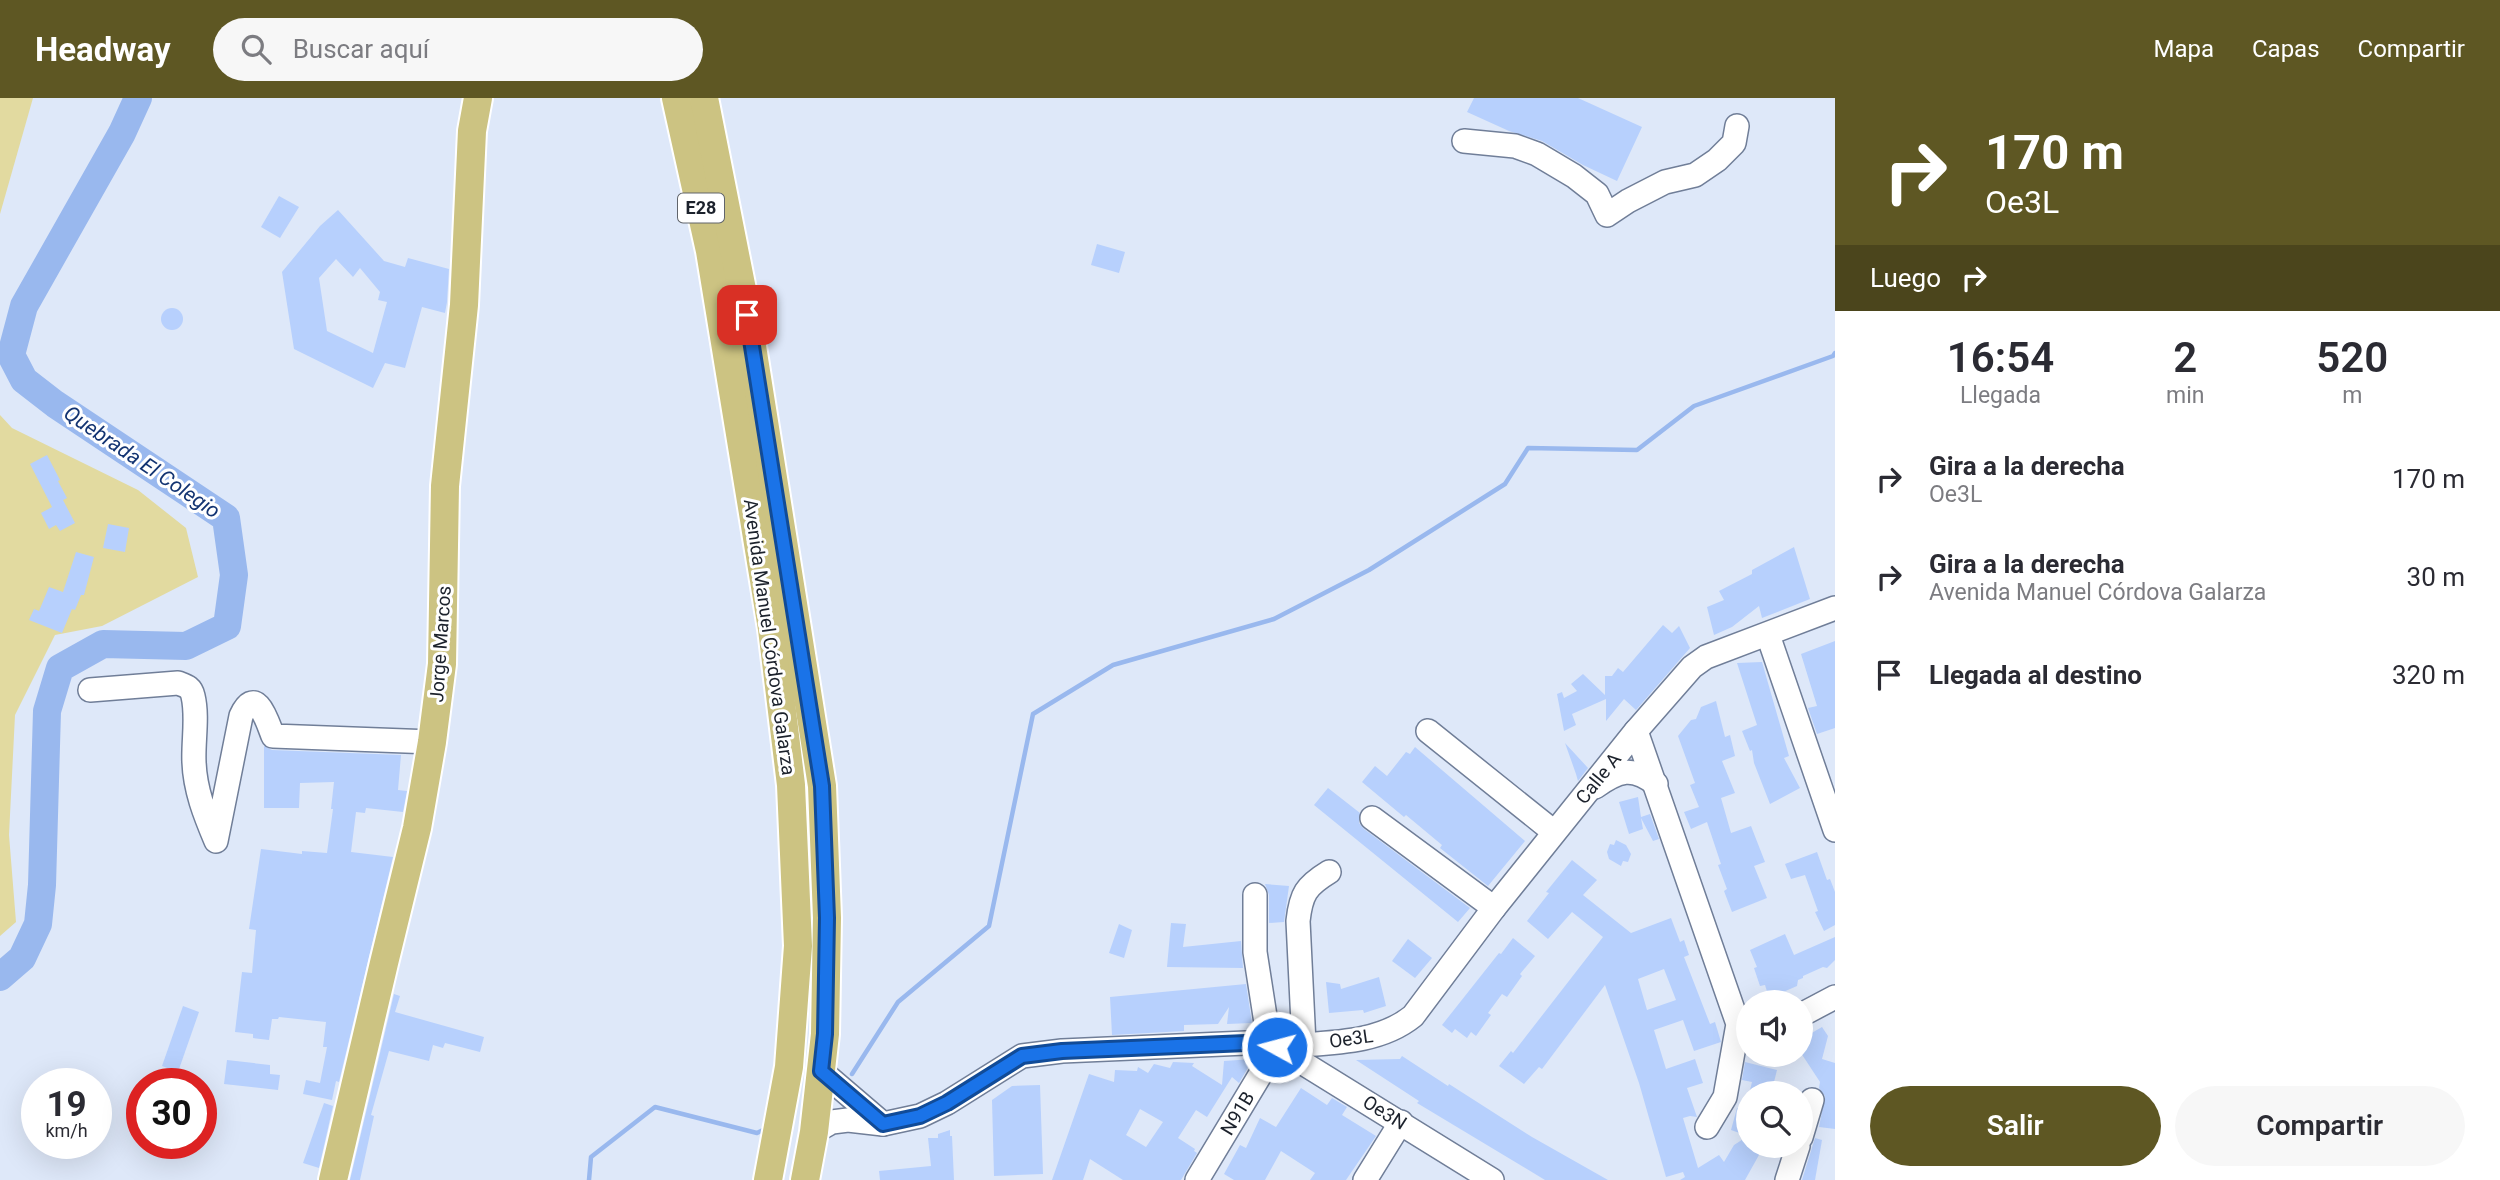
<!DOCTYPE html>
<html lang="es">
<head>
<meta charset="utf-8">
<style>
  :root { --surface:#fff; --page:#f7f7f7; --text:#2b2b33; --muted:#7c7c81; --accent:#5e5723 }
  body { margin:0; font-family:Roboto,sans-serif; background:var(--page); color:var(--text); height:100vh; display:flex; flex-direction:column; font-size:26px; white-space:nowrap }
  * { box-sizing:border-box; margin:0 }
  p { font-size:23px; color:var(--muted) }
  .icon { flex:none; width:38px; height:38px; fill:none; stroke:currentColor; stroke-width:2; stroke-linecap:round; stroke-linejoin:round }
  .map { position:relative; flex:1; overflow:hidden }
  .panel { display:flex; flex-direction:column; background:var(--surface); width:665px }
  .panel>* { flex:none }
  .banner { background:#5e5723; color:#fff; overflow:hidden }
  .tools { position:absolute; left:1736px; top:892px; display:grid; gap:14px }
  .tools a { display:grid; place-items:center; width:77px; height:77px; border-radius:50%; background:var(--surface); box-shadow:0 7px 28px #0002; font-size:35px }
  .speed { position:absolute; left:21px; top:970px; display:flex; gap:14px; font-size:35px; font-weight:700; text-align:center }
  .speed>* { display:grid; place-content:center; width:91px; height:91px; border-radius:50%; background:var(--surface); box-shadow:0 7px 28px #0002; line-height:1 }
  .speed small { font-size:18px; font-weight:400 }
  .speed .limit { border:10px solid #d22; background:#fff; color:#111 }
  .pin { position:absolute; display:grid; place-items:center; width:60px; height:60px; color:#fff; margin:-30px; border-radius:14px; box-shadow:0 4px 10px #0006 }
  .me { position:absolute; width:77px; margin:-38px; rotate:277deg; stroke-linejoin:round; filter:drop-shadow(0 0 5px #0008) }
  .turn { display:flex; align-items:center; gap:24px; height:147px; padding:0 35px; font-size:32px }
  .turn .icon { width:91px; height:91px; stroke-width:2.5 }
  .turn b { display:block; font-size:49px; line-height:60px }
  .then { display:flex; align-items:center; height:66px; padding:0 35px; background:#0003; gap:14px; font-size:26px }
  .eta { display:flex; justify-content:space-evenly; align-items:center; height:119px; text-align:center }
  .eta b { font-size:42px; font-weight:600; line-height:49px }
  .cta { display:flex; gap:14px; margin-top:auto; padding:14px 35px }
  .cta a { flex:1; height:80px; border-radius:42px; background:var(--accent); color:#fff; font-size:28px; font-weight:600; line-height:80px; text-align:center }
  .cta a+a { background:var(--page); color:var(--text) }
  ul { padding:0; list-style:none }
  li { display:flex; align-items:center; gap:21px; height:98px; padding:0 35px }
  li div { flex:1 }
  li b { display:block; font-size:26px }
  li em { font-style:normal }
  header { display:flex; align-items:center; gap:42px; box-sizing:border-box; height:98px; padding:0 35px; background:var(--accent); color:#fff }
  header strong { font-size:33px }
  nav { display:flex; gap:38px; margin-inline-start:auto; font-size:24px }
  .search { width:490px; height:63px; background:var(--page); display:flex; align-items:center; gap:18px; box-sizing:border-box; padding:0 24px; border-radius:38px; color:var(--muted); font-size:26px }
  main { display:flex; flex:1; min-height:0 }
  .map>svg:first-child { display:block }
  .green { fill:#e2daa0 }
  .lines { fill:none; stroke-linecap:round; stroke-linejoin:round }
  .stream { stroke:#99b8ee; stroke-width:4.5 }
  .river { stroke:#99b8ee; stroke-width:28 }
  .building { fill:#b7d0fd; fill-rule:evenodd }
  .minor-casing { stroke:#707e98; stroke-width:26 }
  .major-casing { stroke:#fff; stroke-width:32 }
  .minor { stroke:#fff; stroke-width:23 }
  .major { stroke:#ccc382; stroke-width:28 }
  .route-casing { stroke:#114b97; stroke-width:18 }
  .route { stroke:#1a73e8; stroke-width:12 }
  .labels { text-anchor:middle; stroke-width:6; stroke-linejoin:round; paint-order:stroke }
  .shield { fill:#fff; stroke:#60646b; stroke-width:2 }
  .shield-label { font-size:18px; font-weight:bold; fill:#1c222c }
  .street-label { font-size:19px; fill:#1c222c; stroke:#fff }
  .water-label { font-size:21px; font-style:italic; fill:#133472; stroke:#fff }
</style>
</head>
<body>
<header>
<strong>Headway</strong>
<div class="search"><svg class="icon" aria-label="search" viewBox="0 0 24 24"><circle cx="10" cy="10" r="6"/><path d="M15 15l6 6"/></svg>Buscar aquí</div>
<nav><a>Mapa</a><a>Capas</a><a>Compartir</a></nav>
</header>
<main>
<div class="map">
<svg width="1835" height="1082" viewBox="0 0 1835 1082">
  <rect width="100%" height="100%" fill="#dee8f9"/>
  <!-- green -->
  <g class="green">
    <path d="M0,0H33L0,116Z"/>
    <path d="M0,317L12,330L138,392L186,430L198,479L102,528L55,537L15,617L9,737L16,824L0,838Z"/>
  </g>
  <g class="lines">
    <!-- stream -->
    <g class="stream">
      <path d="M852,976L898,904L989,828L1033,616L1113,567L1274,521L1369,472L1505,386L1528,350L1637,352L1694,308L1833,258L1835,255"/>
      <path d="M589,1082L591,1059L655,1009L757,1035L763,1032"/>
    </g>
    <!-- river -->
    <path class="river" d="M0,879L22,860L38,826L42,787L47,613L60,570L103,546L186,548L227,528L234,477L226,420L55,306L24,282L11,257L24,208L122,35L138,0"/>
  </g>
  <!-- building -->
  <g class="building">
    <path d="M1474,0H1578L1642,29L1617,83L1583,67L1542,43L1509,33L1467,14Z"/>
    <path d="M279,98L299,109L280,140L261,129Z"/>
    <path d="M338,112L384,163L405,169L408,160L449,171L447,204L445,215L422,209L405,270L385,265L373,290L294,251L282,174L320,128ZM336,161L353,179L360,170L380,194L378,202L387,204L373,255L327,233L319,180Z"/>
    <path d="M1097,146L1125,154L1119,175L1091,167Z"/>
    <circle cx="172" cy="221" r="11"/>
    <path d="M47,357L60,382L58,383L67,400L63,402L75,425L60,433L56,427L49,431L41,415L52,409L30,366Z"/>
    <path d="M108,426L129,430L125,454L103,450Z"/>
    <path d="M1794,449L1810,501L1762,520L1759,508L1732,529L1714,537L1707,509L1724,502L1719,493L1752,476V472Z"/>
    <path d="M76,454L94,459L84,497H81L75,512L72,511L62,535L29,522L34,511L39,513L49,489L63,494Z"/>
    <path d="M1663,527L1672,535L1679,528L1690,550L1636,612L1624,601L1606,623V601L1572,616L1576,627L1564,633L1557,596L1562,594L1564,600L1577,593L1571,586L1583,576L1605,597V578H1612L1618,570L1623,574Z"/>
    <path d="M1835,543V630L1817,636L1808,610L1817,608L1801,556Z"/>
    <path d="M1762,564L1789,658L1784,660L1800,690L1770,706L1754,665L1752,652L1750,653L1742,633L1757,627L1737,565Z"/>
    <path d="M1716,603L1725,639L1730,637L1735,658L1722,663L1735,695L1721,700L1731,735L1751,728L1765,764L1754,768L1767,800L1732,814L1724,793L1727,791L1718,767L1721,766L1707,724L1691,731L1684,714L1699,709L1690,687L1695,685L1678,638L1691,622L1696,621L1701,609Z"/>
    <path d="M1565,645L1588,670L1578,683L1576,676Z"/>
    <path d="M264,648L272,652L401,657L398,692L407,693L403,714L366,710L365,715L356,714L351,754L393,759L339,984L336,983L332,1002L303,996L306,982L320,985L327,949H323L326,924L279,919L278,921H272L269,942L253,940V936L235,934L242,874L252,875L256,832L249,831L261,751L302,756V753L327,755L333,711H331L334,684L300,685L299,710H264Z"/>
    <path d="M1415,649L1525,743L1488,788L1440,750L1442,747L1406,717L1404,719L1362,684L1375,668L1387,678L1406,654L1410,656Z"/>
    <path d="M1328,690L1360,715L1359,725L1364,731L1470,810L1458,824L1314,707Z"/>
    <path d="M1638,699L1641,719L1650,716L1659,741L1653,743L1641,720L1643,731L1629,736L1619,704Z"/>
    <path d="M1616,742L1626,747L1631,756L1628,764L1623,763L1621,768L1609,761L1607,754L1610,746L1614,747Z"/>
    <path d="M1817,754L1827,782L1830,781L1835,794V827L1824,833L1815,814L1818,813L1805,777L1791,781L1785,766Z"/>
    <path d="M1572,762L1597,782L1583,797L1631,835L1671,820L1680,844L1684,842L1689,857L1684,859L1710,926L1715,924L1721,944L1694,953L1683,922L1654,932L1666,971L1695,961L1703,985L1687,990L1697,1019L1690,1018L1683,1020L1698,1070L1719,1057L1724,1064L1734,1047L1748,1038L1731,1032L1737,1010L1748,1014V1048H1783L1781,1056L1764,1048L1745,1082H1680L1685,1079L1683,1074L1666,1079L1639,985L1605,887L1542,971L1539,969L1524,986L1499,968L1511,953L1513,955L1603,839L1572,814L1548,841L1527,823L1549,795L1546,794ZM1664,871L1676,902L1647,912L1638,881Z"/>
    <path d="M1265,786L1289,788L1284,824L1269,825V797Z"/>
    <path d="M1171,825L1186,826L1183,849L1241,843L1243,870L1167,869Z"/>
    <path d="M1119,826L1132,832L1124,860L1109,855Z"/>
    <path d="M1785,836L1794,857L1835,839V862L1827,870L1823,869L1803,878V880L1798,882L1797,888L1769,900L1765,887L1760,888L1754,870L1757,869L1750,852Z"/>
    <path d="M1513,840L1535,858L1520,876L1522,878L1507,899L1502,896L1488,915L1491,917L1476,938L1471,934L1467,940L1455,931L1452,935L1442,927L1499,855L1501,856Z"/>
    <path d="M1408,841L1432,860L1415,880L1392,863Z"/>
    <path d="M1379,879L1386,908L1364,915L1363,912L1329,915L1326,884L1340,886L1341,891Z"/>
    <path d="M1246,886L1252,925L1227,926L1229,909L1218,926L1184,927V933L1112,937L1110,899Z"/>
    <path d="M394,896L400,898L395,914L484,939L480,954L445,945L443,950L433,947L429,963L389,953L371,1017L374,1018L360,1082H350Z"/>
    <path d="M183,908L199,914L178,974L162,968Z"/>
    <path d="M1822,929L1828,938L1822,961L1835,965V1031L1819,1029L1825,998L1819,990L1820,984L1801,955V931L1806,930L1810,936Z"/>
    <path d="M1402,958L1448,988L1449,986L1532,1039L1608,1082H1545L1417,1005L1419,1003L1356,962L1400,961Z"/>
    <path d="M1253,961L1239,985L1232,979L1207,1019L1196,1012L1178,1040L1195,1051L1194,1053L1197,1055L1181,1082H1123L1090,1061L1083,1082H1052L1089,976L1114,984L1115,972L1137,973L1138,969L1148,975L1154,966L1170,970L1173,964L1194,965L1192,968L1222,987L1224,963ZM1140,1011L1163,1024L1146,1049L1126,1037Z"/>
    <path d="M227,962L270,967V976L280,977L278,992L224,986Z"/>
    <path d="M1745,964L1777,972L1771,996H1749L1752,984L1742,982Z"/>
    <path d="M1040,987L1043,1076L994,1078L992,1002L1012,988Z"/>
    <path d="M1301,990L1327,1007L1332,1000L1347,1009L1342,1017L1376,1038L1346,1082H1310L1315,1075L1281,1053L1265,1082H1234L1224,1076L1240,1047L1246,1050L1260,1020L1276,1029Z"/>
    <path d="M324,1005L333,1008L319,1070L303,1065Z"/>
    <path d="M950,1032V1038H952L954,1082H880L879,1073L931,1068L928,1040H938V1036Z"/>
    <path d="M1815,1040L1822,1042L1815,1082H1802Z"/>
  </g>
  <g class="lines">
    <!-- minor casing -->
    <g class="minor-casing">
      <g id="minor">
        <path d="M1464,43L1515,48L1537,56L1574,78L1597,96L1607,117L1628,103L1665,84L1695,77L1717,62L1734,45L1737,28"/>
        <path d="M1768,537L1835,732"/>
        <path d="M90,592L178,585C186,588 191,589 193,598C198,619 193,643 194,664C195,692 205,717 216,743L241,618C256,585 267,623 273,638L432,644"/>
        <path d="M1428,633L1554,734"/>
        <path d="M1636,633L1738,926L1725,999L1707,1029"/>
        <path d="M1595,689C1619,672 1632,668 1656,686"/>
        <path d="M1372,720L1494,810"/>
        <path d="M1255,797V854L1269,944"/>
        <path d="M1801,917L1835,899"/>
        <path d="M1304,946L1298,823C1301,796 1306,788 1329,774"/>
        <path d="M821,973L883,1026"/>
        <path d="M814,1034L832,1024L848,1022L883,1026L920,1018L947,1005L1022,958L1062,953L1269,944L1277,949C1323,944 1376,948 1413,918L1494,810L1636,633L1692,569L1706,559L1835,510"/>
        <path d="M1801,1039L1812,1002"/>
        <path d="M1197,1082L1277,949L1492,1082"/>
        <path d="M1365,1082L1401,1024"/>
        <path d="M1787,1082L1798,1048"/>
      </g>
    </g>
    <!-- major casing -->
    <g class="major-casing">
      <g id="major">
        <path d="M676,0L710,153L772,531L791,687L798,848L789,969L768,1082"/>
        <path d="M704,0L747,217L822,688L827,820L825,936L814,1034L805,1082"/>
        <path d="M333,1082L384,865L417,730L432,644L442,566L445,388L464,207L472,33L478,0"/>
      </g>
    </g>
    <!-- minor -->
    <use href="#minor" class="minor"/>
    <!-- major -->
    <use href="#major" class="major"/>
  </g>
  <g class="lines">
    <!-- route casing -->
    <g class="route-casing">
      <path id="route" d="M747,217L822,688L827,820L825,936L821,973L883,1026L920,1018L947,1005L1022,958L1062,953L1269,944L1277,949"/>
    </g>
    <!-- route -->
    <use href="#route" class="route"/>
  </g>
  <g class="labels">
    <!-- shield labels -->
    <rect class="shield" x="678" y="95.5" width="46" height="29" rx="5"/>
    <g class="shield-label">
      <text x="701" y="116">E28</text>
    </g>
    <!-- street labels -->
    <g class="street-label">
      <text transform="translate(770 539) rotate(82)" y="7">Avenida Manuel Córdova Galarza</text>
      <text transform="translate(440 546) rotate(-86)" y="7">Jorge Marcos</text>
      <text transform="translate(1598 680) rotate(-51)" y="7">Calle A</text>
      <text transform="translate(1351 940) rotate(-8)" y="7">Oe3L</text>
      <text transform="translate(1385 1014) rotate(32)" y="7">Oe3N</text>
      <text transform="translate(1237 1015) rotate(-59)" y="7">N91B</text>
    </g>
    <!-- water labels -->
    <g class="water-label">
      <text transform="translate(142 364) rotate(34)" y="7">Quebrada El Colegio</text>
    </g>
  </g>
</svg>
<div class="tools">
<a><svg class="icon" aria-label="sound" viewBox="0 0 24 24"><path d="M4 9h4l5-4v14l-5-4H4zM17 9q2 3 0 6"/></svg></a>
<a><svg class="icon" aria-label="search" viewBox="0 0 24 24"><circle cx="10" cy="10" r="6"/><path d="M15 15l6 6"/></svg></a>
</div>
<div class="speed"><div>19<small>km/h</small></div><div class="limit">30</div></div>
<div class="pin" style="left:747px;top:217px;background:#d93025"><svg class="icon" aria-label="arrive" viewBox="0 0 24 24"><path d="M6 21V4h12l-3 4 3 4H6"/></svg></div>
<svg class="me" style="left:1277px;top:949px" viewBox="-20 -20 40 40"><circle r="17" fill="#1a73e8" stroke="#fff" stroke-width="3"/><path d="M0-11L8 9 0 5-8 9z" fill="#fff"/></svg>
</div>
<section class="panel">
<div class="banner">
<div class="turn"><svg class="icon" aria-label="right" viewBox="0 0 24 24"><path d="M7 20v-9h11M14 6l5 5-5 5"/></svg><div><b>170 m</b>Oe3L</div></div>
<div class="then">Luego<svg class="icon" aria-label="right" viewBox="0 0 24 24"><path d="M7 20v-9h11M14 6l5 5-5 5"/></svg></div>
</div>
<div class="eta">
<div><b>16:54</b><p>Llegada</p></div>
<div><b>2</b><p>min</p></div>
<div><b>520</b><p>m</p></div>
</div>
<ul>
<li><svg class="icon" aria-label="right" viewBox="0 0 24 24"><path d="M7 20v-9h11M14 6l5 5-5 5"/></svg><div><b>Gira a la derecha</b><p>Oe3L</p></div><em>170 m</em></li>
<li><svg class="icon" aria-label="right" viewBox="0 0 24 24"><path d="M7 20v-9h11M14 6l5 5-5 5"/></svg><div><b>Gira a la derecha</b><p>Avenida Manuel Córdova Galarza</p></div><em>30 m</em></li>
<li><svg class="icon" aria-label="arrive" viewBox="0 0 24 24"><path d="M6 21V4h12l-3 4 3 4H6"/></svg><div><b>Llegada al destino</b></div><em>320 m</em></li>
</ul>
<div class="cta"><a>Salir</a><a>Compartir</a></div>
</section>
</main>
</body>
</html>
